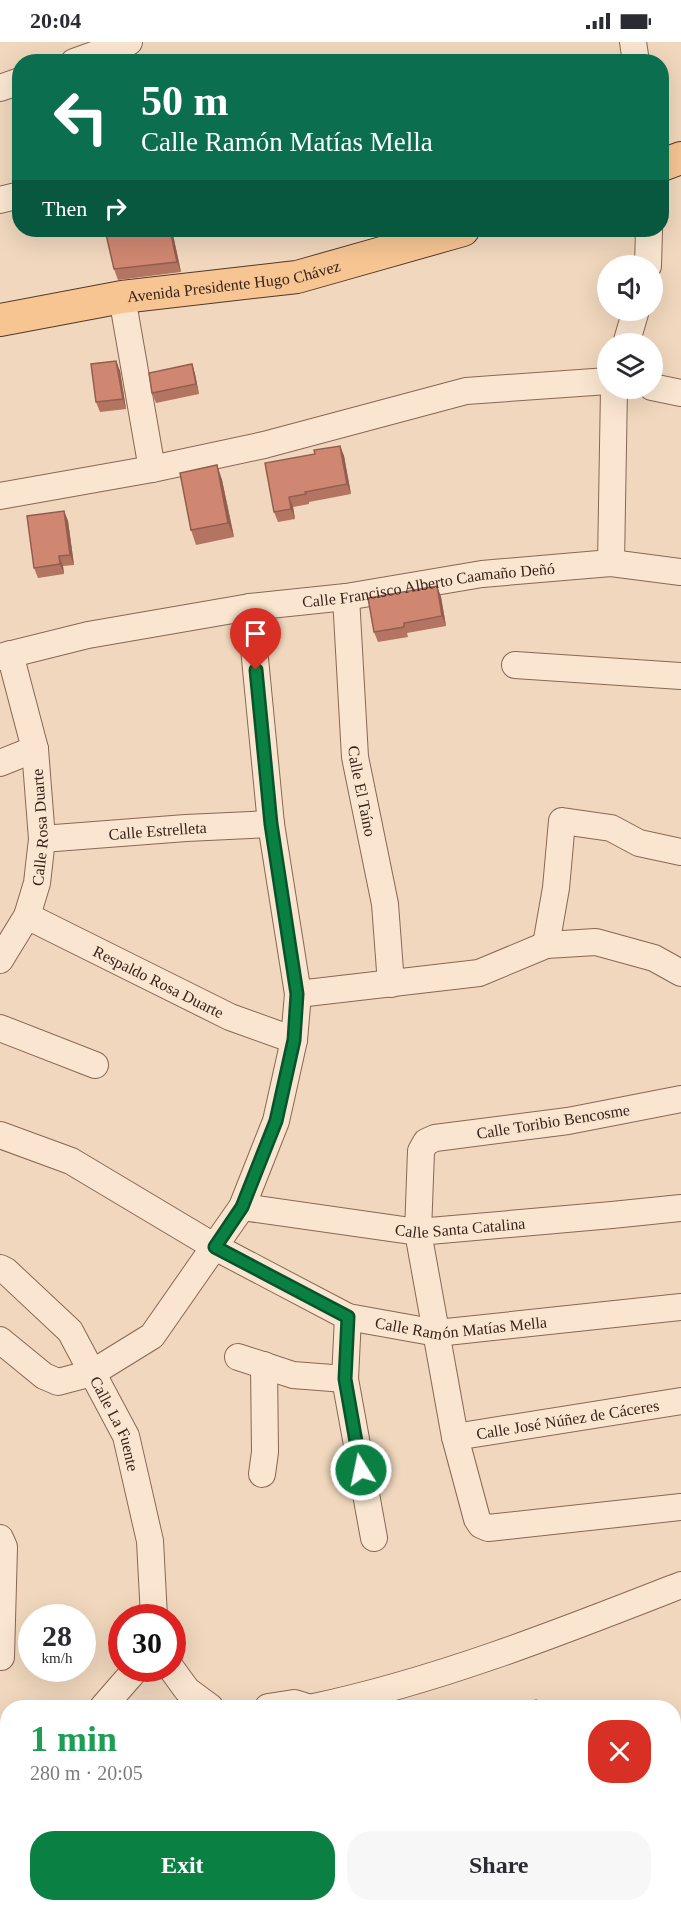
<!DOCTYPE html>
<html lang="en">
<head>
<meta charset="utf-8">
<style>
  :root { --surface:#fff; --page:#f7f7f7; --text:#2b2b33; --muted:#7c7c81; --accent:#0b8043 }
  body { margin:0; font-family:Georgia,serif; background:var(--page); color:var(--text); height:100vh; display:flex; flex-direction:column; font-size:22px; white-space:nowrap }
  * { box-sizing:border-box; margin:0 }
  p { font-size:20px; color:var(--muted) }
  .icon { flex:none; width:33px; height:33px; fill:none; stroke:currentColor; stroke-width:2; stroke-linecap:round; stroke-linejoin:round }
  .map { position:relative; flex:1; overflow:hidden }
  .side { position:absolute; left:0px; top:1658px; width:681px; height:212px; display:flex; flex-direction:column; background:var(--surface); border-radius:24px 24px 0 0; box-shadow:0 6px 24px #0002 }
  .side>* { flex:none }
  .banner { position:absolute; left:12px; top:12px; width:657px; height:183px; border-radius:24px; box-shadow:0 6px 24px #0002; background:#0b6e4f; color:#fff; overflow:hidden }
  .tools { position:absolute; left:597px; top:213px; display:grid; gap:12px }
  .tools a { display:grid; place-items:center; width:66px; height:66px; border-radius:50%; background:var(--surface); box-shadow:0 6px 24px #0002; font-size:30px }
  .speed { position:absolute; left:18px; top:1562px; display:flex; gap:12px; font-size:30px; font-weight:700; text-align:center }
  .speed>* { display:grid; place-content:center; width:78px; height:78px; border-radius:50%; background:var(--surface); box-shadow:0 6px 24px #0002; line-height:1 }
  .speed small { font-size:15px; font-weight:400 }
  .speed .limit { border:9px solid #d22; background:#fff; color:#111 }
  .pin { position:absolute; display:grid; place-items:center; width:51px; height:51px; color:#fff; margin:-62px -26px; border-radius:50% 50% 50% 0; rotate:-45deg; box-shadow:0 0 6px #0007 }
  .pin .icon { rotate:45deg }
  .me { position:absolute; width:66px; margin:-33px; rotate:350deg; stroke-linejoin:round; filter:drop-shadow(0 0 4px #0008) }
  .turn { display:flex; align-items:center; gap:21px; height:126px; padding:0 30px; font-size:27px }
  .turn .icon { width:78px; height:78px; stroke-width:2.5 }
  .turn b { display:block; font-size:42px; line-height:51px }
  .then { display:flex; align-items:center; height:57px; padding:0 30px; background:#0003; gap:12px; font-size:22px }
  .round { display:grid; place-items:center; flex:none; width:63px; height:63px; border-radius:24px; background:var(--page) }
  .overview { display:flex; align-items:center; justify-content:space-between; height:102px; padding:0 30px }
  h1 { font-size:36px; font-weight:700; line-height:45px; color:#1e9e55 }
  .action { display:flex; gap:12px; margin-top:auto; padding:12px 30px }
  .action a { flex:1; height:69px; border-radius:24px; background:var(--accent); color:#fff; font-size:24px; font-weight:700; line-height:69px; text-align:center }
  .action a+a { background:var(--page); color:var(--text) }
  .status { display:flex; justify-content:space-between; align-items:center; height:42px; padding:0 30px; background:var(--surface); direction:ltr }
  .status svg { height:16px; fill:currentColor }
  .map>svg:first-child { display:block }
  .green { fill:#ceca91 }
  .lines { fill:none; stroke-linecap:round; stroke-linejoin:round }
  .stream { stroke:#688f7e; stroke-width:7 }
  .minor-casing { stroke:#886755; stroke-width:28 }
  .major-casing { stroke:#55372a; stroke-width:34 }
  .minor { stroke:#fae6d0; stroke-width:26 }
  .major { stroke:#f6c592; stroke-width:32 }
  .wall { fill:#b37461 }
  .shaded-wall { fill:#925e4f }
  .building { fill:#d08771; stroke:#925e4f; stroke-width:1.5 }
  .route-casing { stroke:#07532c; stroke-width:15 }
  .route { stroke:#0b8043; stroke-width:10 }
  .labels { text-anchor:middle; stroke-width:4.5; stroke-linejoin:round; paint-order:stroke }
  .street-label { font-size:16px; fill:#37231b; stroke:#f7e3cd }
</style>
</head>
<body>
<div class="status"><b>20:04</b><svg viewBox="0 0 49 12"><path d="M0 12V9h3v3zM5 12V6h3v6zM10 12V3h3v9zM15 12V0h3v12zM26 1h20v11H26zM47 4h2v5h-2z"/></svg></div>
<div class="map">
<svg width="681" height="1868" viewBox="0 0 681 1868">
  <rect width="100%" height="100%" fill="#f0d7bd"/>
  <!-- green -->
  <path class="green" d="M674,1781H681V1868H355L364,1862H674Z"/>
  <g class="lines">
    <!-- stream -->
    <g class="stream">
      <path d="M536,1661L539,1665"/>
      <path d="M674,1738L681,1740"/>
    </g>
    <!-- minor casing -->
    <g class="minor-casing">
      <g id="minor">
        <path d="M633,0L636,20"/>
        <path d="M74,20L129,0"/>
        <path d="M0,46L20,39"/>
        <path d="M0,158L20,153"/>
        <path d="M648,224L649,188"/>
        <path d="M122,255L152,427"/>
        <path d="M626,302L636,268"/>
        <path d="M652,345L681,351"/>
        <path d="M0,454L152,427L264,403L466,349L608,339"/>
        <path d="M611,521L614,346"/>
        <path id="s1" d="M346,555L355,715L385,862L391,942"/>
        <path id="s2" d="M0,615L88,593L250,565L346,555L482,532L611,521L681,530"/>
        <path d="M515,623L681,634"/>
        <path d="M0,721L35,707"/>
        <path id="s3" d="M42,797L186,786L271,782"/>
        <path id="s4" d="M27,874L230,975L294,998"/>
        <path d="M546,903L556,846L562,779L611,786L639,801L681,810"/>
        <path id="s5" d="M0,918L27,874L37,841L42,797L35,707L10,612"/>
        <path d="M298,952L479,931L546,903L596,900L654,916L681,931"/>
        <path d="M0,986L95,1023"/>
        <path d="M681,1057L568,1079L435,1096L426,1100L421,1109L418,1190L455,1395L477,1477L481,1483L488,1486L681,1465"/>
        <path id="s6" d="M0,1093L71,1119L215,1205L348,1275L437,1291L681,1265"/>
        <path id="s7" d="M242,1165L418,1190L612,1173L681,1166"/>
        <path id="s8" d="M0,1226L6,1229L70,1289L126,1394L150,1499L154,1575"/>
        <path d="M348,1275L345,1337L374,1496"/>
        <path d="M0,1298L44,1334L58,1340L92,1331L152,1294L242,1165L276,1079L294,998L298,952L271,782L250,565"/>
        <path d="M238,1315L293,1333L345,1337"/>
        <path id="s9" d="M455,1395L681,1359"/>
        <path d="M262,1432L265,1410L264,1323"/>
        <path d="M0,1496L4,1505L1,1615"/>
        <path d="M171,1626L187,1648L210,1665"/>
        <path d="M103,1665L137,1626"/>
        <path d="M268,1665L294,1661L307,1665"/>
        <path d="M314,1665C440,1638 561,1590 681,1543"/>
        <path d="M0,1739L8,1737"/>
      </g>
    </g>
    <!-- major casing -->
    <g class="major-casing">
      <g id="major">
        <path d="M662,123L681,116"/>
        <path id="s10" d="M0,278L122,255L297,235L463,188"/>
      </g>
    </g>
    <!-- minor -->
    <use href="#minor" class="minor"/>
    <!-- major -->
    <use href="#major" class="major"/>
  </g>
  <!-- wall -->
  <g class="wall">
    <path d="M172,188L181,230L118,238L114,227Z"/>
    <path d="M116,319L120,329L126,367L100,370L96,360Z"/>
    <path d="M192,322L195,332L199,352L156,361L152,351Z"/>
    <path d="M340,404L344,414L351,452L309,460V462L293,465L295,477L278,480L274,470L315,412Z"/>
    <path d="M217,423L222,438L234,495L196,503L191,488Z"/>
    <path d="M64,469L68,479L74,523L63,524L64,532L38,536L34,526Z"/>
    <path d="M437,544L441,555L446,584L407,591L408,595L378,600L374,590Z"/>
  </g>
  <!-- shaded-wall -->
  <g class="shaded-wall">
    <path d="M170,188H172L181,230L177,220Z"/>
    <path d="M116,319L120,329L126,367L123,357Z"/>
    <path d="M192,322L195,332L199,352L196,342Z"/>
    <path d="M340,404L344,414L351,452L347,442Z"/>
    <path d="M217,423L222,438L234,495L228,481Z"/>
    <path d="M289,455L293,465L295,477L291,467Z"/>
    <path d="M64,469L68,479L74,523L70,513Z"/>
    <path d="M59,514L63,524L64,532L60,522Z"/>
    <path d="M437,544L441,555L446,584L442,574Z"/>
  </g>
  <!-- building -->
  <g class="building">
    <path d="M105,188H170L177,220L114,227Z"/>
    <path d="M116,319L123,357L96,360L91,322Z"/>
    <path d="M192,322L196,342L152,351L149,331Z"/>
    <path d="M340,404L347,442L305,450L306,452L289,455L291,467L274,470L265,421L315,412L314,408Z"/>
    <path d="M217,423L228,481L191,488L180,431Z"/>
    <path d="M64,469L70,513L59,514L60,522L34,526L27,474Z"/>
    <path d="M437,544L442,574L404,581V585L374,590L368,556Z"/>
  </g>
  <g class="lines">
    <!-- route casing -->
    <g class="route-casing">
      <path id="route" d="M256,628L271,782L297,952L294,998L276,1079L242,1165L215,1205L348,1275L345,1337L361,1428"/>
    </g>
    <!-- route -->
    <use href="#route" class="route"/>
  </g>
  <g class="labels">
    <!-- street labels -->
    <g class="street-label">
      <text dy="6" stroke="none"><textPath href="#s10" startOffset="237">Avenida Presidente Hugo Chávez</textPath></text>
      <text dy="6" stroke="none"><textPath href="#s2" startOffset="435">Calle Francisco Alberto Caamaño Deñó</textPath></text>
      <text dy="6" stroke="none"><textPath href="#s1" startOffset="195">Calle El Taíno</textPath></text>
      <text dy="6" stroke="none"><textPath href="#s5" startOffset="142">Calle Rosa Duarte</textPath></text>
      <text dy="6" stroke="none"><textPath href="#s3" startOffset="116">Calle Estrelleta</textPath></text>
      <text dy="6" stroke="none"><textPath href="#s4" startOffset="147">Respaldo Rosa Duarte</textPath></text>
      <text transform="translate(553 1079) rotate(-9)" y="6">Calle Toribio Bencosme</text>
      <text dy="6" stroke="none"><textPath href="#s7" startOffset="220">Calle Santa Catalina</textPath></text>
      <text dy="6" stroke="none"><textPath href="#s6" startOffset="508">Calle Ramón Matías Mella</textPath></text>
      <text dy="6" stroke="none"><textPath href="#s9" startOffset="114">Calle José Núñez de Cáceres</textPath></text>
      <text dy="6" stroke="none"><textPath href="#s8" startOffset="198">Calle La Fuente</textPath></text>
    </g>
  </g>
</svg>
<div class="tools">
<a><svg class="icon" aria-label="sound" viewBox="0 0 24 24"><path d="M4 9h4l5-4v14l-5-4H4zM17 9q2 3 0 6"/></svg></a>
<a><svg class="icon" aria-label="layers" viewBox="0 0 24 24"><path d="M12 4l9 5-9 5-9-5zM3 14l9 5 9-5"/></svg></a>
</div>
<div class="speed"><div>28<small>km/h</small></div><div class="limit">30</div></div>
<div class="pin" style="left:256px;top:628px;background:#d93025"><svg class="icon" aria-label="arrive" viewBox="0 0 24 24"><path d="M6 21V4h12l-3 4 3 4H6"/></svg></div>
<svg class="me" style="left:361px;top:1428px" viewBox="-20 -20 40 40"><circle r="17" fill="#0b8043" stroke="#fff" stroke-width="3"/><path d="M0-11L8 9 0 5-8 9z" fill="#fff"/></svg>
<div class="banner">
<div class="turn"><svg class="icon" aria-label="left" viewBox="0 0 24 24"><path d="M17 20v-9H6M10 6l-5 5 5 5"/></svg><div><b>50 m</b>Calle Ramón Matías Mella</div></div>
<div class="then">Then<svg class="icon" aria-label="right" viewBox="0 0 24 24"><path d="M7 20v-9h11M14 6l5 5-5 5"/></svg></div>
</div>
<section class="side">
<div class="overview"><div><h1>1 min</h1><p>280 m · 20:05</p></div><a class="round" style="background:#d93025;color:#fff"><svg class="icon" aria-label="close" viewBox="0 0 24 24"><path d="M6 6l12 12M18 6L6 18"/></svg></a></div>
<div class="action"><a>Exit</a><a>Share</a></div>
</section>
</div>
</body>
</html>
